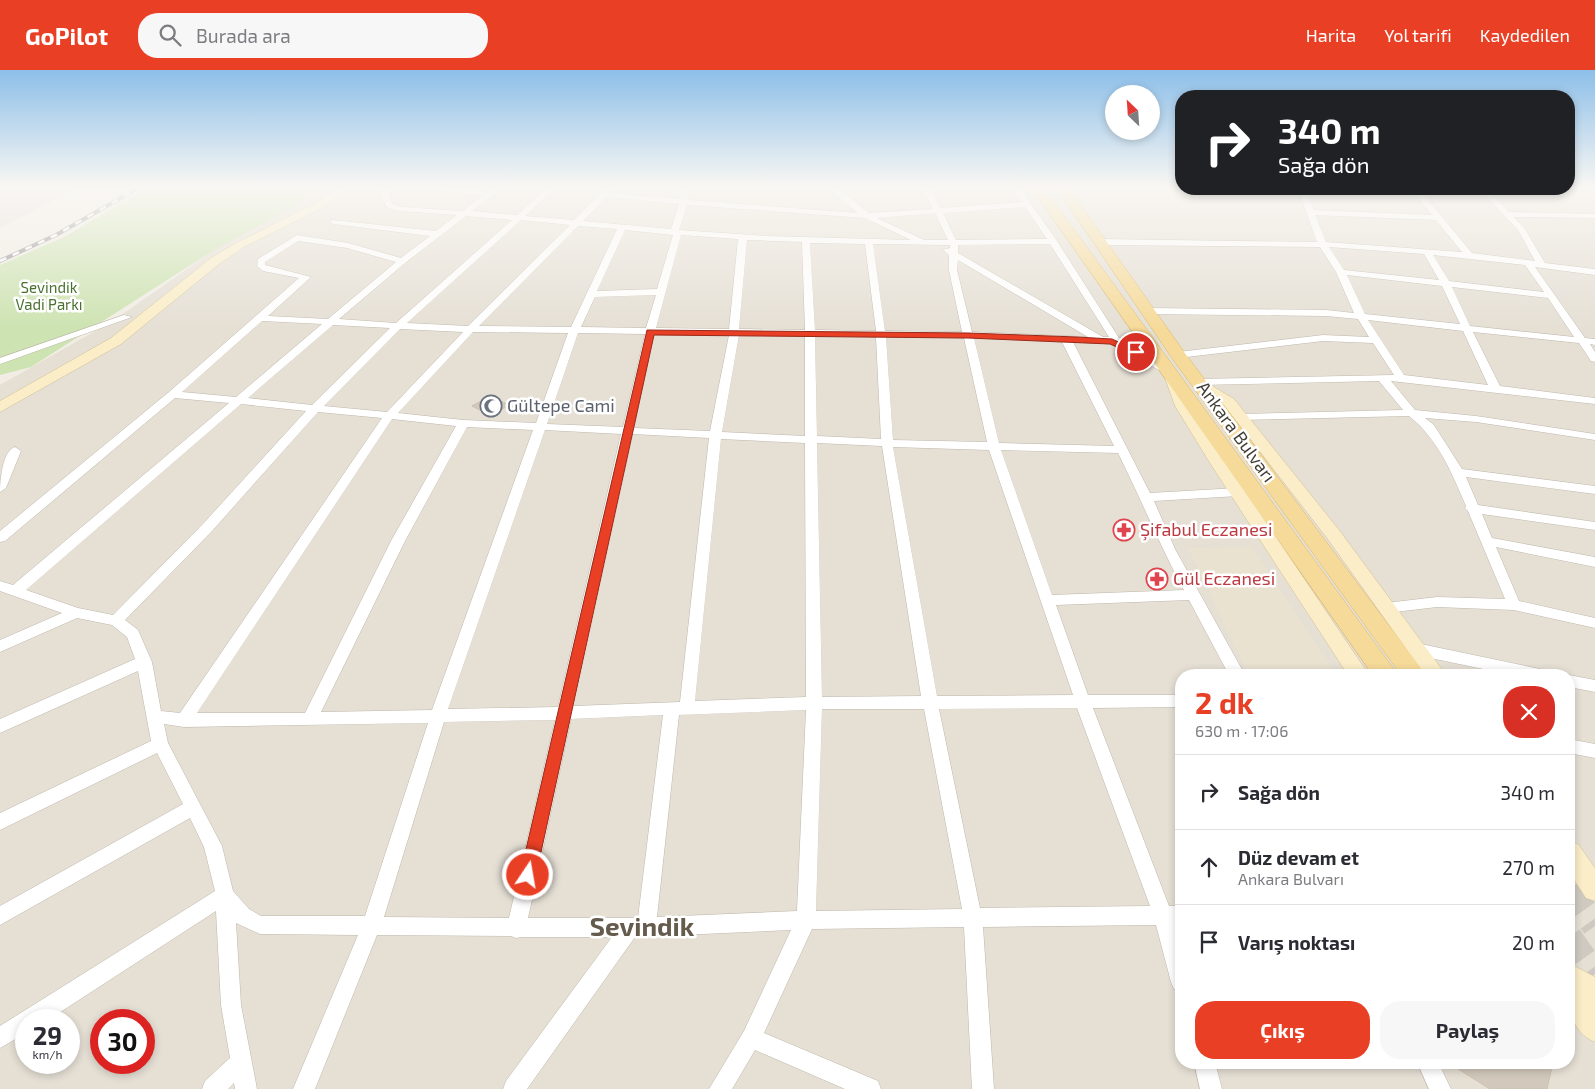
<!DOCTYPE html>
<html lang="tr">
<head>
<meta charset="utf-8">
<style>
  :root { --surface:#fff; --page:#f7f7f7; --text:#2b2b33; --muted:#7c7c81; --line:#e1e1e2; --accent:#e93f25 }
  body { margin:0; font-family:"Exo 2",sans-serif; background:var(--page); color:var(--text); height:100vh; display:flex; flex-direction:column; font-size:19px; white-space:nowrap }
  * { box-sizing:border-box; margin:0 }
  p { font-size:16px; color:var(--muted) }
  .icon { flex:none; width:28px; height:28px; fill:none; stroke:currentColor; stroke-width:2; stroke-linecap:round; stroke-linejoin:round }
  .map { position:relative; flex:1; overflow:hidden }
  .drawer { position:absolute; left:1175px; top:599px; width:400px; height:400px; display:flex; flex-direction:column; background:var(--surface); border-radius:20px; box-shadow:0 2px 8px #0003 }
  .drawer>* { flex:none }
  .banner { position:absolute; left:1175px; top:20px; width:400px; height:105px; border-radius:20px; box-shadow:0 2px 8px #0003; background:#202124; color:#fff; overflow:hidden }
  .needle { width:32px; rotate:335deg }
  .tools { position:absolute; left:1105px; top:15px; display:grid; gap:10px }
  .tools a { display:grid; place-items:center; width:55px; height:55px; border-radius:50%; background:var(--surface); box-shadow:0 2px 8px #0003; font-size:25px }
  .speed { position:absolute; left:15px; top:939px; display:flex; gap:10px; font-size:25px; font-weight:700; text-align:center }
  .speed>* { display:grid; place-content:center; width:65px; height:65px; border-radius:50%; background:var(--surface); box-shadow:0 2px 8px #0003; line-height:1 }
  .speed small { font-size:12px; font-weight:400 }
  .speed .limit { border:8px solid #d22; background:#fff; color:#111 }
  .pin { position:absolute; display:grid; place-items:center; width:42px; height:42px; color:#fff; margin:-21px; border:2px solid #fff; border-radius:50%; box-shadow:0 1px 5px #0007 }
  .me { position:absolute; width:55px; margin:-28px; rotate:12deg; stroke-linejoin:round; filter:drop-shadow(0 0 4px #0008) }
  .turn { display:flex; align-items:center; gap:18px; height:105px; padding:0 20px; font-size:22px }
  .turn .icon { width:65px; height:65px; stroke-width:2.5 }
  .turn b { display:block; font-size:35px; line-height:42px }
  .round { display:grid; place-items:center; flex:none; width:52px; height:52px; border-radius:20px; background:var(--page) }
  .headline { display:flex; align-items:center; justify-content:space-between; height:85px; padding:0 20px }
  h1 { font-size:30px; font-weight:700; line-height:38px; color:var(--accent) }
  .action { display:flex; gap:10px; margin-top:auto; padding:10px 20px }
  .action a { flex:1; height:58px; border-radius:20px; background:var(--accent); color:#fff; font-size:20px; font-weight:700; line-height:58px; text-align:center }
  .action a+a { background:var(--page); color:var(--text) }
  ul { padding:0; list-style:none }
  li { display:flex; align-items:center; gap:15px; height:75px; padding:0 20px; border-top:1px solid var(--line) }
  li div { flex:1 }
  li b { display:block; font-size:19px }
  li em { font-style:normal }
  header { display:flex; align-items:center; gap:30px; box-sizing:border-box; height:70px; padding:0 25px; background:var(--accent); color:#fff }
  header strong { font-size:24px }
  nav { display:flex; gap:28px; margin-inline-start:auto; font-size:18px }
  .search { width:350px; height:45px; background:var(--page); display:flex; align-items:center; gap:12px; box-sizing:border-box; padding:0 18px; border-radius:20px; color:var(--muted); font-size:19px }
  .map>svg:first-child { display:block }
  .residential { fill:#e5dfd4; fill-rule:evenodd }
  .industrial { fill:#e3dfda }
  .education { fill:#e9e2d0 }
  .green { fill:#cde3b1 }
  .building { fill:#d2c9bc; stroke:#ccc1b0 }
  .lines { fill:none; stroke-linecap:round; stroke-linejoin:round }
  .secondary-tunnel { stroke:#cecac2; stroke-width:26; stroke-dasharray:26 13; stroke-linecap:butt }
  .minor-casing { stroke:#bfb8ac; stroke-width:1 }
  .secondary-casing { stroke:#cebf98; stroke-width:1 }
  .primary-casing { stroke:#dab76b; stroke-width:1 }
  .minor { fill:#fff; fill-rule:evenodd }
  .secondary { fill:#faedc7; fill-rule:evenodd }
  .primary { fill:#f6da99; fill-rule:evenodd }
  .rail-casing { stroke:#949494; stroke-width:4 }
  .rail { stroke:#fff; stroke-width:2.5; stroke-dasharray:7; stroke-linecap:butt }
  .route { fill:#e93f25; stroke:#972918 }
  .labels { text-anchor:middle; stroke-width:5; stroke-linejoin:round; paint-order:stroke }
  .far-park-label { font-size:15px; fill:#48702e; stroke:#fff }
  .worship-label { font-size:18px; fill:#5b616d; stroke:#fff; text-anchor:start }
  .street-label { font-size:18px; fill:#433e35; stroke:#fff }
  .health-label { font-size:18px; fill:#be3a42; stroke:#fff; text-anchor:start }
  .near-district-label { font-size:26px; font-weight:bold; fill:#655b4d; stroke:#fff }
</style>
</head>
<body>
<header>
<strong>GoPilot</strong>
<div class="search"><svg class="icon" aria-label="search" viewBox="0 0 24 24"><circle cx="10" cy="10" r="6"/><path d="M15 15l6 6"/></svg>Burada ara</div>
<nav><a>Harita</a><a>Yol tarifi</a><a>Kaydedilen</a></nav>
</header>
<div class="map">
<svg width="1595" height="1019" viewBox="0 0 1595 1019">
  <rect width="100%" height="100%" fill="#f1ede5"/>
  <!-- residential -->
  <path class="residential" d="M320,117H1595V1019H0V315L113,251L211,182ZM1181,605H1569V992H1181ZM26,950H69V992H26ZM101,950H144V992H101Z"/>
  <!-- industrial -->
  <path class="industrial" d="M0,117H80L0,158Z"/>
  <!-- education -->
  <path class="education" d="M1252,477L1336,605H1249L1188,478Z"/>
  <!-- green -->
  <path class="green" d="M149,117H329L211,182L31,297L0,305V195L64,167Z"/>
  <!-- building -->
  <g class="building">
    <path d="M490,326L509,335L491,346L472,336Z"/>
    <path d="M1447,992H1553L1547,1019H1490Z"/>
  </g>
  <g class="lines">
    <!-- secondary-tunnel -->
    <g class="secondary-tunnel">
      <path d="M1569,819L1595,856"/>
      <path d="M1569,867L1595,904"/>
    </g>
    <!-- minor casing -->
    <g class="minor-casing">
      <g id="minor">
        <path d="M379,117H387L392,134L401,137L463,141L482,126L413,117H440L487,122L494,117H503L472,141L517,145L548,117H557L525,146L574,150L607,117H616L610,123L680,129L681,117H689L688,130L858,143L830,120L792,119L788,117H836L869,143L933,139L922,117H930L940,138L1022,132L1011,117H1019L1057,171L1119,268L1152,270V274L1148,275L1126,274L1140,280L1174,301L1173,303H1165L1115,277L1113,274L1073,272L1150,423L1238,418L1244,422L1238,426L1154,431L1175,479L1245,605H1229L1189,530L1056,535L1088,625H1181V637L1093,638L1169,836H1181V854H1175L1181,877V922L1174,919L1171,912L1156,855L983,857L994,1019H972L964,857L812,859L764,963L878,1011L881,1019H845L755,980L732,1019H709L744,961L791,860L635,867L527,1019H503L506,1011L612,867H521L516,868L511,866L377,865L315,1019H293L358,865L260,864L236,853L241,935L257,1019H235L234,1013L228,1019H202L205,1011L230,988L221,935L216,841L48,950H26V963L0,978V956L215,821L204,777L190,748L0,855V836L183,734L157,683L0,760V743L151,671L138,601L0,663V649L135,589L127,567L112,555L77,548L0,582V570L62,543L0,521V511L13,515L229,333L175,328L5,471L0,472V461L169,322L299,208L263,201L257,196L258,189L297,165L348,173L401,188L430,166L333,154L329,152L333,150L436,161L457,145L400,141L386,137ZM606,127L679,134L671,159L583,151ZM687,135L865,148L911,170L767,166L679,160ZM1025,137L1047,169L956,170L943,143ZM935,143L948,170H924L877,148ZM466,146L512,150L396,253L339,249L405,193ZM521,150L570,155L468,256L407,253ZM578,156L617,159L571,257L479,256ZM625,160L673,165L657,219L597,221ZM681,165L738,169L729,259L656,258ZM747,170L802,172L805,260L739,259ZM298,171L347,178L396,192L328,249L268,246L311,207L265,195V192ZM810,173L865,174L876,261L815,260ZM873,174L950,175V178L943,180L949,185V200L962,262L885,261ZM1050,174L1109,267H1103L958,183V175ZM958,190L1088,267L972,262L957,200ZM656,225L646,258L581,257L595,227ZM262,251L322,254L236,327L182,322ZM333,255L390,258L312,335L248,328ZM400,259L463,262L387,342L324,336ZM473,262L568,263L536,353L463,350L398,343ZM578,263L645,264L623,357L547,354ZM654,264L729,265L710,361L634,358ZM739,265L805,266V366L722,362ZM815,266L876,267L881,369L817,366ZM886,267L964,268L987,372L893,370ZM974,268L1062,272L1114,376L999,373ZM241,334L306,341L202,455L113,545L78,538L26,520ZM318,342L382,348L180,643L161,641L152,592L138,560L125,550L212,461ZM392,349L456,356L391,471L305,643H197ZM467,357L533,360L432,640L321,642L405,471ZM545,360L621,364L558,637L448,639ZM633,364L709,368L680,632L574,636ZM721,369L805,373L806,627L695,631ZM817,373L882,376L921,626L822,627ZM893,377L989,380L1073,625L937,626ZM1001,380L1118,383C1141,429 1160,476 1184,520L1052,525ZM1077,638L1150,836L980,838L939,639ZM822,639H924L962,839L816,841ZM806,640L797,841L657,847L679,645ZM663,645L638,848H528L571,649ZM555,650L509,848L384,847L444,652ZM428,653L365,846H261L249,839L233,821L222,776L168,673L164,654L184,657Z"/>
        <path d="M1569,117H1595V121L1566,120Z"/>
        <path d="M1298,119H1306L1314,140L1432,145L1411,119H1419L1472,183L1535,191L1518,160L1479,119H1487L1509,142L1595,144V148L1514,147L1525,159L1545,193L1595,199V205L1535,197L1585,268L1595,269V275L1590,274L1595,282V292L1591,291L1579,273L1473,262L1500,316L1595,328V334L1391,311L1415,340L1476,346L1595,364V370L1476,352L1425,348L1434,355L1462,399L1595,416V424L1466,407L1478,435L1595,452V460L1482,444L1492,468L1595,487V497L1496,477L1519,531L1595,548V558L1514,540L1437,537L1386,543L1381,542L1379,538L1381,534L1386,533L1437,527L1505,529L1468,441L1465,438L1466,436C1452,403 1438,369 1409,346L1240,350L1234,347L1240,344L1403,340L1379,311L1199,315L1194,312L1199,309L1394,305L1373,273L1323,271L1178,288L1173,285L1178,282L1323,265L1369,267L1358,249L1326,246L1148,244L1143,241L1148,238L1326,240L1354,243L1336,202L1320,177L1099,175L1095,172L1099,169L1317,172ZM1315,145L1436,150L1462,182L1326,172ZM1329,177L1424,184L1439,210L1344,200ZM1433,185L1525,195L1544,222L1449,211ZM1347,205L1442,216L1460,254L1365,244ZM1452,217L1548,228L1574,267L1470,256ZM1368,250L1463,261L1488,315L1404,305Z"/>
        <path d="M124,245L132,247L0,294V288Z"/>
        <path d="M15,377L21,381L6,418L0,422C0,411 2,381 15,377Z"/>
        <path d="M1416,573L1540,599L1545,601L1548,605H1512L1416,585L1411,583L1409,579L1411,575Z"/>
        <path d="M1569,605L1595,610V622L1569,617Z"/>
        <path d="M1569,669L1595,674V688L1569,683Z"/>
        <path d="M1194,992H1215L1222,1019H1200Z"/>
        <path d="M1417,992H1438L1451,1019H1429Z"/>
      </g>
    </g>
    <!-- secondary casing -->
    <g class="secondary-casing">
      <g id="secondary">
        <path d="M340,117H352L324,137L244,177L219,194L121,274L0,342V331L111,268L211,188L236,173L316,133Z"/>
        <path d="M1172,304L1179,308L1191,336L1226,393L1369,605H1348L1210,393L1175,336L1165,308Z"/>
        <path d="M1199,308L1234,329L1339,460L1446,605H1425L1327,468L1224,335L1194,315L1192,312Z"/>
        <path d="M1569,771L1578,774L1595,798V831L1586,828L1569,802Z"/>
        <path d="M1569,893L1595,907V972C1564,959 1567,921 1569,893Z"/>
      </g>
    </g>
    <!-- primary casing -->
    <g class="primary-casing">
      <g id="primary">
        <path d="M1031,117H1043L1398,605H1373Z"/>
        <path d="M1056,117H1068L1184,282L1426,605H1401L1172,288Z"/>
      </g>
    </g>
    <!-- minor -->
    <use href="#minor" class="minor"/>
    <!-- secondary -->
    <use href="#secondary" class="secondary"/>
    <!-- primary -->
    <use href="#primary" class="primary"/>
    <!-- rail casing -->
    <g class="rail-casing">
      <path id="rail" d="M0,191L56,165L140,117"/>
    </g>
    <!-- rail -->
    <use href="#rail" class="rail"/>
  </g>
  <!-- sky -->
  <linearGradient id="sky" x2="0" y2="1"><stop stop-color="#8dbfe9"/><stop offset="0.45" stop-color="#f9f7f3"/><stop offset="1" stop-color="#f9f7f3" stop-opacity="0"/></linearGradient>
  <rect width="1595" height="260" fill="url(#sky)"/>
  <!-- route -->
  <path class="route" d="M647,260L968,263L1077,267L1112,269L1140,282L1133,284L1110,274L968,268L654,265L536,805L533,810L528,812L523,810L520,805Z"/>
  <!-- icons -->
  <defs>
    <g id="mosque-ring" transform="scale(1.125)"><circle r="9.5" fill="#fff" stroke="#6b7280" stroke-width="1.5"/><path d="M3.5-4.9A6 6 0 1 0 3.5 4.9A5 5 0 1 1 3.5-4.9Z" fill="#6b7280"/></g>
    <g id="pharmacy-ring" transform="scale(1.125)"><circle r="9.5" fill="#fff" stroke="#e0444e" stroke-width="1.5"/><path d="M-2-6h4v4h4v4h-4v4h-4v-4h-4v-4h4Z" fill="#e0444e"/></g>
  </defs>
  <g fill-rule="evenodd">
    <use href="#mosque-ring" x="491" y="336"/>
    <use href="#pharmacy-ring" x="1124" y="460"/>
    <use href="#pharmacy-ring" x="1157" y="509"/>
  </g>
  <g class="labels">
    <!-- far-park labels -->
    <g class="far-park-label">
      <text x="49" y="223">Sevindik<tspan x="49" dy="17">Vadi Parkı</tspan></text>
    </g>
    <!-- worship labels -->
    <g class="worship-label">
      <text x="507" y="342">Gültepe Cami</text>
    </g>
    <!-- street labels -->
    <g class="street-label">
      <text transform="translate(1236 362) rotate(54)" y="6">Ankara Bulvarı</text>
    </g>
    <!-- health labels -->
    <g class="health-label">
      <text x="1140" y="466">Şifabul Eczanesi</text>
      <text x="1173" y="515">Gül Eczanesi</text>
    </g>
    <!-- near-district labels -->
    <g class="near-district-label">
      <text x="642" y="866">Sevindik</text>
    </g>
  </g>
</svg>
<div class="tools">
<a><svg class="needle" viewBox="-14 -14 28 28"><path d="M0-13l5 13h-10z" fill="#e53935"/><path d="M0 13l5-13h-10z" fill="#7c7c81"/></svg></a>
</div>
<div class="speed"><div>29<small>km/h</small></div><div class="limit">30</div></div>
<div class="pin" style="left:1136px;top:282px;background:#d93025"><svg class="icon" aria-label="arrive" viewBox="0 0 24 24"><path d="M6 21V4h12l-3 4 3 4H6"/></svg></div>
<svg class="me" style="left:528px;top:805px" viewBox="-20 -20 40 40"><circle r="17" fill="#e93f25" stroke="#fff" stroke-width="3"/><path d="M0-11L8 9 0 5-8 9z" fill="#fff"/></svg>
<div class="banner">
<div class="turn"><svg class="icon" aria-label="right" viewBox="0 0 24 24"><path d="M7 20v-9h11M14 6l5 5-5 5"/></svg><div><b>340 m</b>Sağa dön</div></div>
</div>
<section class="drawer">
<div class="headline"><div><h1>2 dk</h1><p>630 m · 17:06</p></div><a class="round" style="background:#d93025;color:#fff"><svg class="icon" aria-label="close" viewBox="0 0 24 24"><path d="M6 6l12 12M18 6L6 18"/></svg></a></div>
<ul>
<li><svg class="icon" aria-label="right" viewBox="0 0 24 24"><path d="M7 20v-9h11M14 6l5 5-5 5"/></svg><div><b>Sağa dön</b></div><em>340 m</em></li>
<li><svg class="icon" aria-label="ahead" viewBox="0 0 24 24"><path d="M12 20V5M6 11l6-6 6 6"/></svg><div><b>Düz devam et</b><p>Ankara Bulvarı</p></div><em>270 m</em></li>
<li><svg class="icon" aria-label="arrive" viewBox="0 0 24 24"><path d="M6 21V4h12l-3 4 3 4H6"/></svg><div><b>Varış noktası</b></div><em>20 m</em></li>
</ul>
<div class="action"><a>Çıkış</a><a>Paylaş</a></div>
</section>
</div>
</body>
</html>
